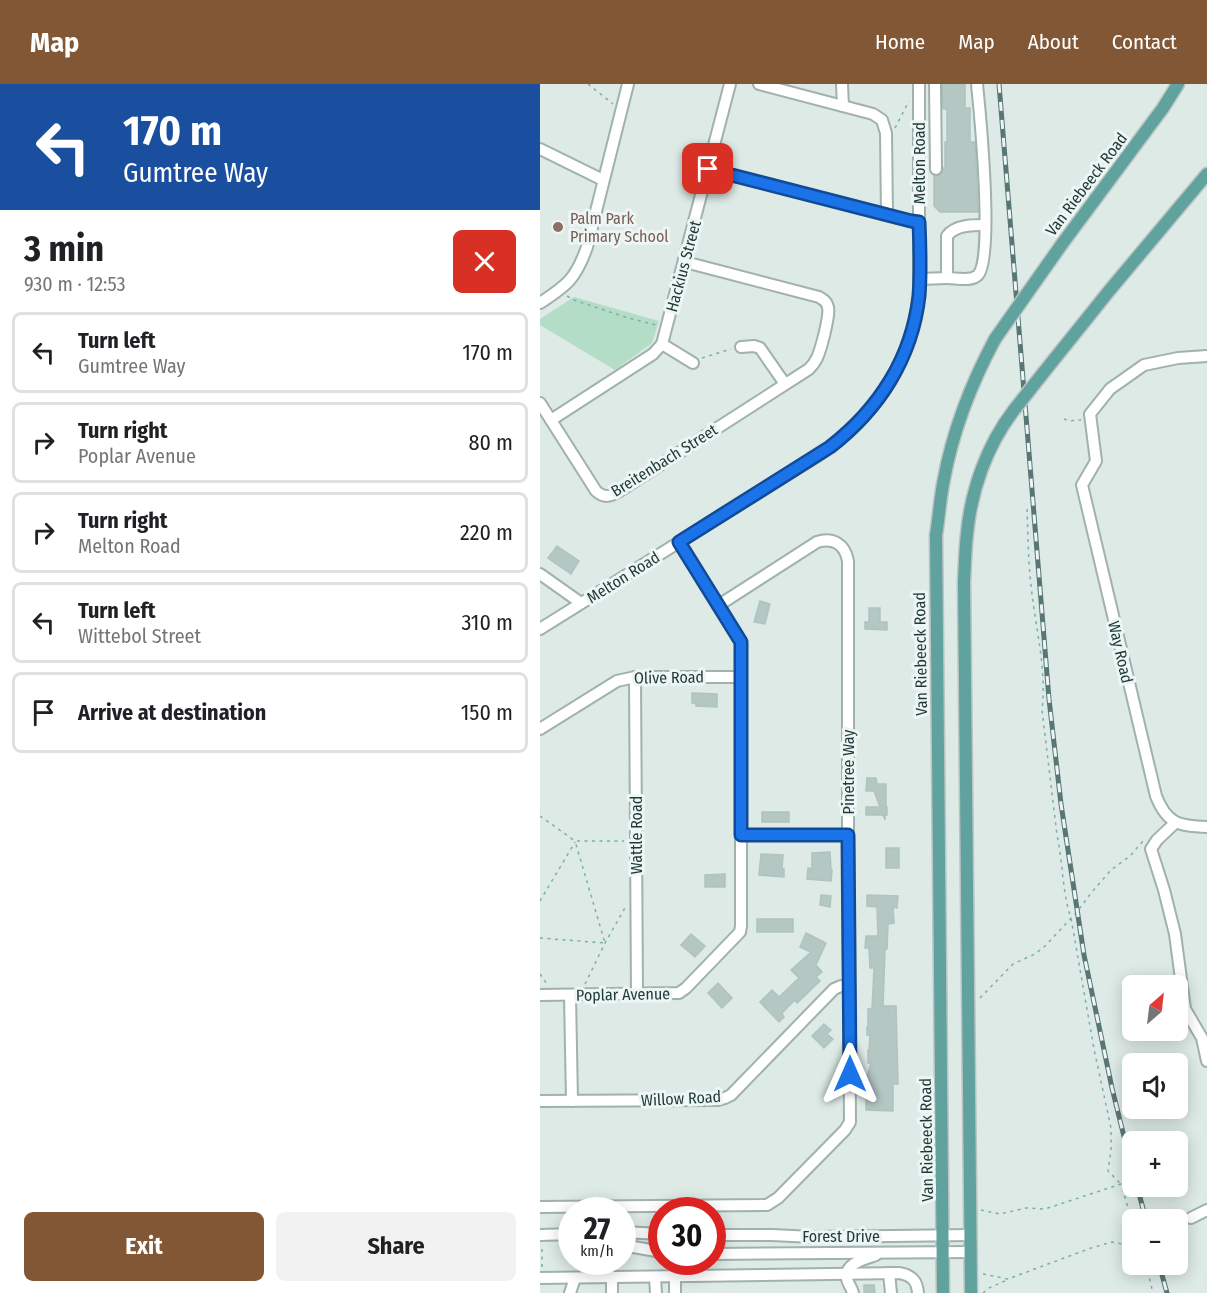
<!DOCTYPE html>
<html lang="en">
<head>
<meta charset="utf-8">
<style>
  :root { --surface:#fff; --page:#f2f2f2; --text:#202124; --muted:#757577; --line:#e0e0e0; --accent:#825736 }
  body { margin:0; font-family:"Fira Sans Condensed",sans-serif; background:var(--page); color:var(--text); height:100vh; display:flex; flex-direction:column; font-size:22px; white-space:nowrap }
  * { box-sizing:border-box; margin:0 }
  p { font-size:20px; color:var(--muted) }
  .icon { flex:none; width:33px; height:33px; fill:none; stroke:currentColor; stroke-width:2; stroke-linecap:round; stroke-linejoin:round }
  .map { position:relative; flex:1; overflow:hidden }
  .drawer { display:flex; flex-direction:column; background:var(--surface); width:540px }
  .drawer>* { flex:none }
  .banner { background:#1a4fa0; color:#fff; overflow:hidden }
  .needle { width:39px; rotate:28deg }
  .tools { position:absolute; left:582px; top:891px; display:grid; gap:12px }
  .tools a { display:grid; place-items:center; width:66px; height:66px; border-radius:9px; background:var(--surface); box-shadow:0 3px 15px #0003; font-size:30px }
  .speed { position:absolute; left:18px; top:1113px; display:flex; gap:12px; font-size:30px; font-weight:700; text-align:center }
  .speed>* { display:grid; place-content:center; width:78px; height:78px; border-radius:50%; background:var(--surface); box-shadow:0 3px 15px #0003; line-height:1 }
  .speed small { font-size:15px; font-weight:400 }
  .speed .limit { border:9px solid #d22; background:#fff; color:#111 }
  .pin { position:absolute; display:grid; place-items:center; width:51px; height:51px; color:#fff; margin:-26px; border-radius:12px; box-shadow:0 3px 9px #0006 }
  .me { position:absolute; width:66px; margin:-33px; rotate:0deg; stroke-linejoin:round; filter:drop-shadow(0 0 4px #0008) }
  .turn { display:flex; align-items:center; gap:21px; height:126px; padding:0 24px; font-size:27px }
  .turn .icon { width:78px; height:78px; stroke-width:2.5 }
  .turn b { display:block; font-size:42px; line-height:51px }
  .round { display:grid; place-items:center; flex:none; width:63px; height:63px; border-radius:9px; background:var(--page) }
  .summary { display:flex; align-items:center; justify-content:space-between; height:102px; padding:0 24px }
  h1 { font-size:36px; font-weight:700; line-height:45px }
  .primary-button { display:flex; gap:12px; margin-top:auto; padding:12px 24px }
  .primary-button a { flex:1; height:69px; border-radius:9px; background:var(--accent); color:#fff; font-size:24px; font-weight:700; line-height:69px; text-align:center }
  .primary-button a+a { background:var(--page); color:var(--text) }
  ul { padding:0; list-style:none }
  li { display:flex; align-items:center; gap:18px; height:81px; margin:0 12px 9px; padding:0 12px; border:3px solid var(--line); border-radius:9px }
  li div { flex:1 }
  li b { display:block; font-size:22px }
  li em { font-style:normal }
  header { display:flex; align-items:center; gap:36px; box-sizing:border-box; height:84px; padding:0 30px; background:var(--accent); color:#fff }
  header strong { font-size:28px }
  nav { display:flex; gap:33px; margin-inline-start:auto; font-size:21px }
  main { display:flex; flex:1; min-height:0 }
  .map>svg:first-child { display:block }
  .green { fill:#b4ddc7 }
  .building { fill:#b5c7c3; stroke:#afc3bf; stroke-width:1.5 }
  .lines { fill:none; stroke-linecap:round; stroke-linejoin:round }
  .minor-casing { stroke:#a0b1ae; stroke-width:14 }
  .major-casing { stroke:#bcc4c3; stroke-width:15 }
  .path { stroke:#7bafa9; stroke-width:1.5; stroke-dasharray:3 4.5; stroke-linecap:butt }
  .minor { stroke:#fff; stroke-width:10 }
  .major { stroke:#5fa29e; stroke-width:12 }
  .rail-casing { stroke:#587674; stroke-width:5 }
  .rail { stroke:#edf6f4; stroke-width:3; stroke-dasharray:9; stroke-linecap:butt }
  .major-bridge-casing { stroke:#bcc4c3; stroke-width:15; stroke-linecap:butt }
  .major-bridge { stroke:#5fa29e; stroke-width:12 }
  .route-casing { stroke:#114b97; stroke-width:15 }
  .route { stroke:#1a73e8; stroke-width:10 }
  .education-dot { fill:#8d6e63; stroke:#edf6f4; stroke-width:2 }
  .labels { text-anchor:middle; stroke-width:6; stroke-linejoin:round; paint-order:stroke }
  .street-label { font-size:16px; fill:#1e3937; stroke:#edf6f4 }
  .education-label { font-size:16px; fill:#785e54; stroke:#edf6f4; text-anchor:start }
</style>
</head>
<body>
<header>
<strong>Map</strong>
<nav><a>Home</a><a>Map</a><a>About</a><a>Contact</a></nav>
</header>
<main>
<section class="drawer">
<div class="banner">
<div class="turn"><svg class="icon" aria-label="left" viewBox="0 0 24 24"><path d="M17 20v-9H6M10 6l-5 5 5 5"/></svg><div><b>170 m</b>Gumtree Way</div></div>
</div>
<div class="summary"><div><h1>3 min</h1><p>930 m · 12:53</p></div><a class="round" style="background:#d93025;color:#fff"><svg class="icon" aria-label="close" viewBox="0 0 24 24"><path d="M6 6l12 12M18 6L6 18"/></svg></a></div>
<ul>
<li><svg class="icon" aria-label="left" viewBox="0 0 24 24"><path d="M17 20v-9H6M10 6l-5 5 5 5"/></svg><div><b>Turn left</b><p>Gumtree Way</p></div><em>170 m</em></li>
<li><svg class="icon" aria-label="right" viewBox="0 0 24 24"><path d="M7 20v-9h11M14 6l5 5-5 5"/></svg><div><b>Turn right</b><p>Poplar Avenue</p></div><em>80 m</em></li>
<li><svg class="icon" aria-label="right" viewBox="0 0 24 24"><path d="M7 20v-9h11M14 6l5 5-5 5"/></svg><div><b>Turn right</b><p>Melton Road</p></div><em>220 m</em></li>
<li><svg class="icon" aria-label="left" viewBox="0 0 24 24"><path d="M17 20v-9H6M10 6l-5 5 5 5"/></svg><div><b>Turn left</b><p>Wittebol Street</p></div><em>310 m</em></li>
<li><svg class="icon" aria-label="arrive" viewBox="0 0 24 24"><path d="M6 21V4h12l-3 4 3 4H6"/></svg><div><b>Arrive at destination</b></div><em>150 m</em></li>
</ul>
<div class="primary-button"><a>Exit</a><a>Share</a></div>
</section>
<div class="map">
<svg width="667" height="1209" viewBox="0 0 667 1209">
  <rect width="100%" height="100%" fill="#ddeae6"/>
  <!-- green -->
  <path class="green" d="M34,213L119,237L112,259L75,286L0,241V235Z"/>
  <!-- building -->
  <g class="building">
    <path d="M402,0H425V24H430V58H435L438,128H400L394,122V92L400,91L403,84H405V58H407V25H403Z"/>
    <path d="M17,462L39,477L31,490L8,474Z"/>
    <path d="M220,517L230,520L225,540L214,538Z"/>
    <path d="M329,524H340V538H347V546L325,545V538H329Z"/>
    <path d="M152,609L177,610V623L156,622V619H152Z"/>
    <path d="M327,694H336L337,700H346V723H347V731H345V736L343,731H326V723H340L334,707H326Z"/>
    <rect x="222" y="728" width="27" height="10"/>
    <rect x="346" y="764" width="13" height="20"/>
    <path d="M290,768L291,786H292L291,797L267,795L268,784L272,785V769Z"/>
    <path d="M221,770L243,771L242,785H244V793L219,791Z"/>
    <path d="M185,790V803H165V791Z"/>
    <path d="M281,811L291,812L290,823L280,821Z"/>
    <path d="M327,811L358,812L357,824L353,823L354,839L348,840L347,865H345L343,922H356L358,1000H353V1027L326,1026V999H325L331,979H328V966H329L330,951H327V943H328V925H332L334,884H330L329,864H325L326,852H338L337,823L327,822Z"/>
    <rect x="217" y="835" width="36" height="13"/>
    <path d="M266,849L286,859L276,881L282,888L276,893L280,897L257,919L255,916L242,929L244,933L239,938L220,918L232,906L239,913L259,894L251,886L271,868L260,863Z"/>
    <path d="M151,850L165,862L155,873L141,861Z"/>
    <path d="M178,899L192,914L182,924L168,909Z"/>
    <path d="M284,940L291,946L287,950L293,955L284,964L272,952Z"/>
    <path d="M324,1201H334L335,1209H324Z"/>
  </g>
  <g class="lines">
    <!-- minor casing -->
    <g class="minor-casing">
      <g id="minor">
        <path d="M219,0L333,30L342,36L346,49L347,131"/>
        <path d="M302,0L303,22"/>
        <path d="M395,0L396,85"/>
        <path d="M0,65L63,96"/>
        <path d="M169,85L371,137L379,138"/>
        <path d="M407,194C416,194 431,198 438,191C454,174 440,29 437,0"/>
        <path d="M380,195L407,194V152C415,141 432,141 445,141"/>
        <path d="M0,219C28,201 36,194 47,163L88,0"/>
        <path d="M122,260L153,279"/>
        <path d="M201,263L214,262L220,264L245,300"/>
        <path d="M667,272L638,274L604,281L570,305L550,330L556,377L542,401L616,712C627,740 639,742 667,743"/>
        <path d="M0,319L56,407C64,414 69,413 78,408L269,285C272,282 275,278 277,274C281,265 290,232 288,223C287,218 284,216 279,213L145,178"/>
        <path d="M11,336L113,270L122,260L190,0"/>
        <path d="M0,490L41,519"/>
        <path d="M0,545L282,369C338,330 371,278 379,210V0"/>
        <path d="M95,593L97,910"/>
        <path d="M0,645L77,597L95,593H201"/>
        <path d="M635,739L617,756L611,765L624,806L635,850L645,925L662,954L667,977"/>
        <path d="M201,751H308"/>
        <path d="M0,911L139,909L146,904L200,848L201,842V558L139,458"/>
        <path d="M30,911L32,1017"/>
        <path d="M0,1017L178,1016L185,1014L191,1011L294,905L301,902H309"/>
        <path d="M0,1123L227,1121L238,1114L305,1046L310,1038L308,751V477C305,460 293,453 277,458L179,521"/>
        <path d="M651,1134L667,1126"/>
        <path d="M82,1148L122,1150"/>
        <path d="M0,1151L32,1150"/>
        <path d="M172,1151H232L273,1153L430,1151"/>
        <path d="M82,1161L122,1168"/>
        <path d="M172,1170L430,1168"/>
        <path d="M349,1189L351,1209"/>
        <path d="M72,1193V1209"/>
        <path d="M115,1193L116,1209"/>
        <path d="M0,1194L359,1189C371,1191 377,1196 378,1209"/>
        <path d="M30,1209L35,1194"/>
        <path d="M135,1209V1193"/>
        <path d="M313,1209C312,1204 308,1200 307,1195C304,1179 325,1175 336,1171"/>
      </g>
    </g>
    <!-- major casing -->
    <g class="major-casing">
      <g id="major">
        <path d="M522,160L623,24L638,0"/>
        <path d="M504,288L569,207L667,90"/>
        <path d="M403,1209L396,451C399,433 400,414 404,395C413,346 431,300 455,255"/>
        <path d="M431,1209L424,497C425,481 425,466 427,450C431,406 447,361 474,326"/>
      </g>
    </g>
    <!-- path -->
    <g class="path">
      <path d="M48,0L73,20"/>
      <path d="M355,44L369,17"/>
      <path d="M27,212L34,216L85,233L116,241"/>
      <path d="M162,274L191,265"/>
      <path d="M524,335L529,337L541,336"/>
      <path d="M487,425C488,451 488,476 491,501C495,543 507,584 502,626L517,751C523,778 522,808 531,834L554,965L571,1044V1067L568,1087L581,1100"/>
      <path d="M0,732L35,757H84"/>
      <path d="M0,817L35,758"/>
      <path d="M0,854L65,859L35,757"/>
      <path d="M0,890L7,900"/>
      <path d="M45,900L65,859L86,822"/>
      <path d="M440,914L473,880L495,870L505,862L537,828L551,809L571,786L590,772L603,757"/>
      <path d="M610,1057V1058"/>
      <path d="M441,1126L460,1130L486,1124L505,1125L581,1100L592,1137"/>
      <path d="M606,1180L613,1209"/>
      <path d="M2,1183V1162"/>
      <path d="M443,1190L468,1195L551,1164L572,1158L582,1160L592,1166"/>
      <path d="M443,1209L449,1204L467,1196"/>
    </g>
    <!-- minor -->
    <use href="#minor" class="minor"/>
    <!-- major -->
    <use href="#major" class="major"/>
    <!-- rail casing -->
    <g class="rail-casing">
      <g id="rail">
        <path d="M459,0L509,615L521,720L544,871L572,1004L592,1085"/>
        <path d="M597,1102L606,1136"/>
        <path d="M619,1180L627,1209"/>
      </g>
    </g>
    <!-- rail -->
    <use href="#rail" class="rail"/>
    <!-- major-bridge casing -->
    <g class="major-bridge-casing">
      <g id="major-bridge">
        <path d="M455,255L522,160"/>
        <path d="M474,326L504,288"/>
      </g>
    </g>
    <!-- major-bridge -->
    <use href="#major-bridge" class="major-bridge"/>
  </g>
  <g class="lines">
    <!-- route casing -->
    <g class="route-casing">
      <path id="route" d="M168,85L371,137L379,138C380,162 381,187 379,212C372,274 339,325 290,363L139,458L201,558V751H308L310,990"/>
    </g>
    <!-- route -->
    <use href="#route" class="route"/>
  </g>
  <!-- markers -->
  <circle class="education-dot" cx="18" cy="143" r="6"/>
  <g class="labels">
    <!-- street labels -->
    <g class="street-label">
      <text transform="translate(379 79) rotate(-90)" y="6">Melton Road</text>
      <text transform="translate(546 100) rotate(-53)" y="6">Van Riebeeck Road</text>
      <text transform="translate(143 182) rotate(-75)" y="6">Hackius Street</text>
      <text transform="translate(124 376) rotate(-32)" y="6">Breitenbach Street</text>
      <text transform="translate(83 493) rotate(-32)" y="6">Melton Road</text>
      <text transform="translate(581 568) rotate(77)" y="6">Way Road</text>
      <text transform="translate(380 570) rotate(-91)" y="6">Van Riebeeck Road</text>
      <text transform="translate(129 593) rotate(-1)" y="6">Olive Road</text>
      <text transform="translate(308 688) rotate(-90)" y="6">Pinetree Way</text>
      <text transform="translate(96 751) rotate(-90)" y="6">Wattle Road</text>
      <text transform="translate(83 910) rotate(-1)" y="6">Poplar Avenue</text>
      <text transform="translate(141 1014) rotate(-3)" y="6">Willow Road</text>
      <text transform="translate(386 1056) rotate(-91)" y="6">Van Riebeeck Road</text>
      <text x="301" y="1158">Forest Drive</text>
    </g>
    <!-- education labels -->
    <g class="education-label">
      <text x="30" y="140">Palm Park<tspan x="30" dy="18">Primary School</tspan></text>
    </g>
  </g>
</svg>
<div class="tools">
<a><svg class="needle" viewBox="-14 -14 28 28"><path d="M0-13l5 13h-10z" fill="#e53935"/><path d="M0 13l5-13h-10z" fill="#757577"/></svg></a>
<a><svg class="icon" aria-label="sound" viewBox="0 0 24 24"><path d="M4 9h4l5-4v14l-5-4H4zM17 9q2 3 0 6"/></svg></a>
<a>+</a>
<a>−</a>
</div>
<div class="speed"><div>27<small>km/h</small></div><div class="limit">30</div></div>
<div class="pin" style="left:168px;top:85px;background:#d93025"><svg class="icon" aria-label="arrive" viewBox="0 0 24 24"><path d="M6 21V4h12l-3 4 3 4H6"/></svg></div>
<svg class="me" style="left:310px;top:990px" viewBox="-20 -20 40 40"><path d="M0-17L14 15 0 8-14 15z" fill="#1a73e8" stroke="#fff" stroke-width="4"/></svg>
</div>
</main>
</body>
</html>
